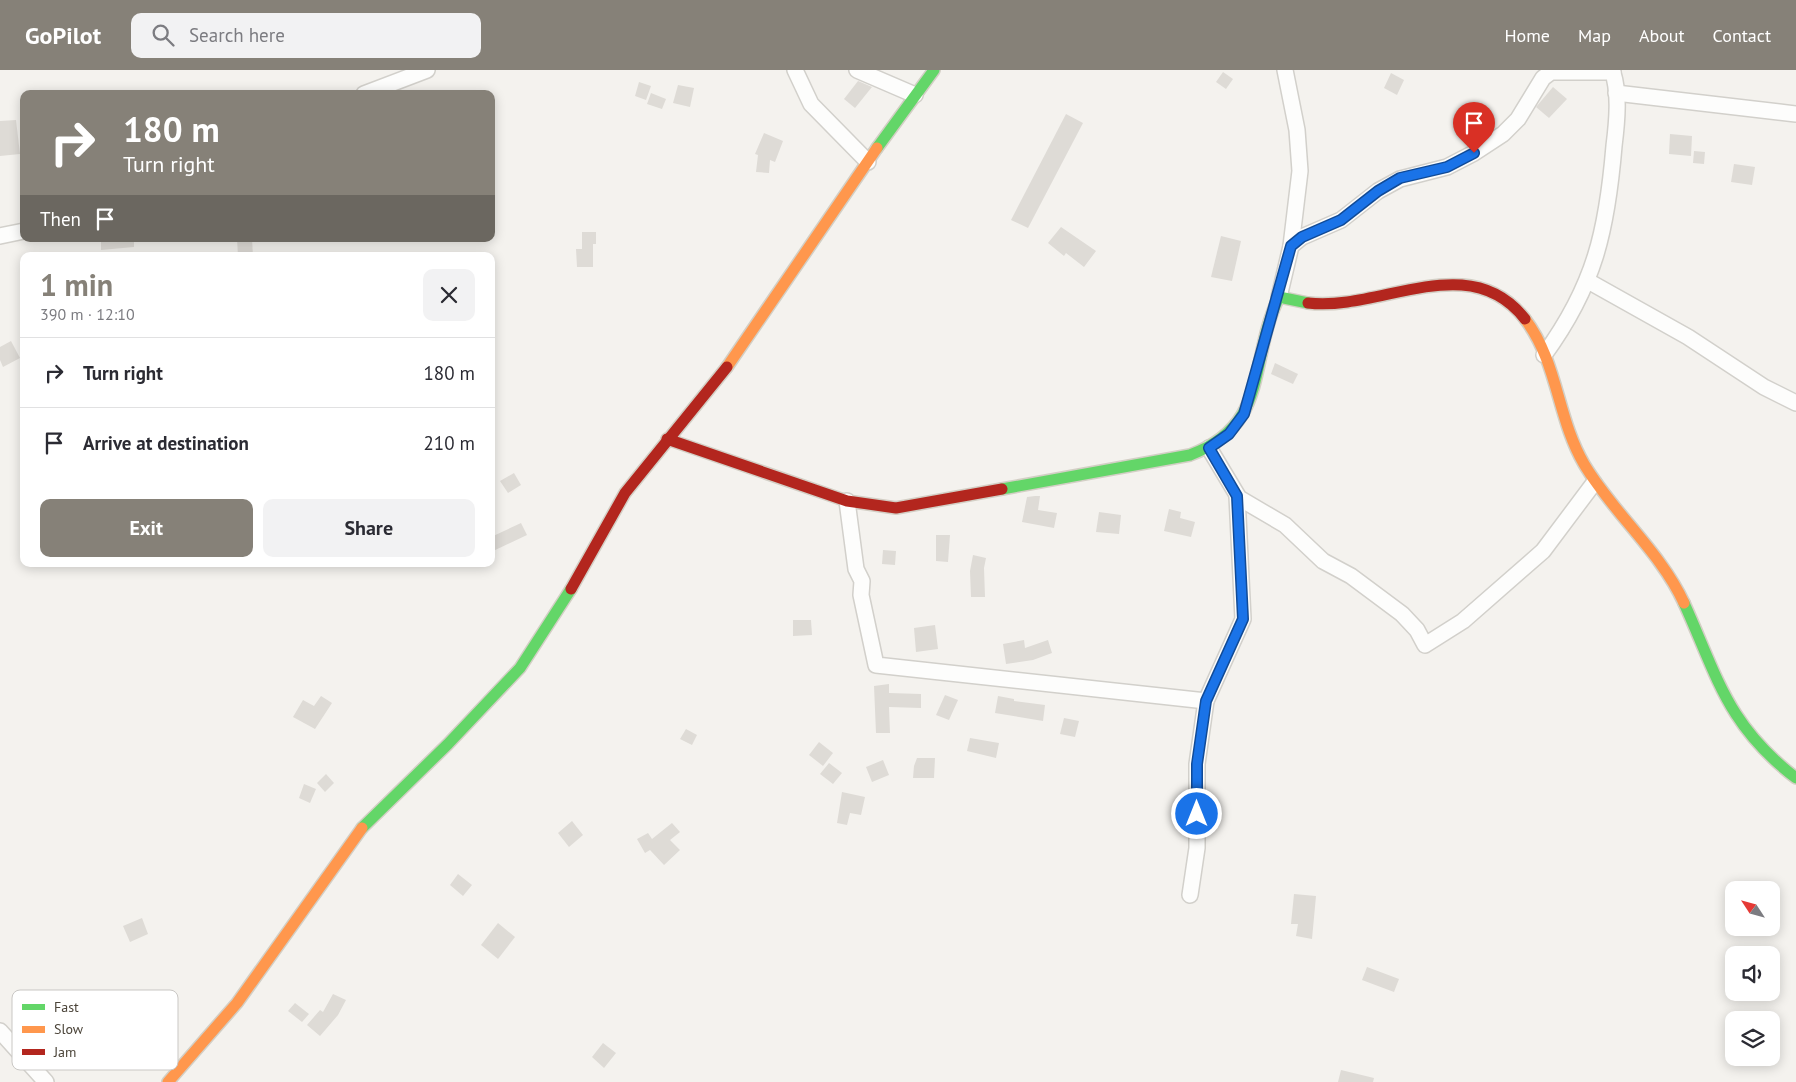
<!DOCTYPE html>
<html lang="en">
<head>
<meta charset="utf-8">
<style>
  :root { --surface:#fff; --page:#f2f2f3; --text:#2b2b33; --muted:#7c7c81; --line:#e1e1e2; --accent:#868178 }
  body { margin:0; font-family:"PT Sans",sans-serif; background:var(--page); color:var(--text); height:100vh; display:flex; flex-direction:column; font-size:19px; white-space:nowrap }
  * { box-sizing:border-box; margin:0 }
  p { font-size:16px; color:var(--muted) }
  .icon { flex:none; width:28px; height:28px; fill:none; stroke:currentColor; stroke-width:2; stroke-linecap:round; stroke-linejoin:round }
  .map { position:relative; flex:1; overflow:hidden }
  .drawer { position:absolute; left:20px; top:182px; width:475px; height:315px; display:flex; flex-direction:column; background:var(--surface); border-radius:10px; box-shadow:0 2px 12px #0003 }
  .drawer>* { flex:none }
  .banner { position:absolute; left:20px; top:20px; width:475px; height:152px; border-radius:10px; box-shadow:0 2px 12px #0003; background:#868178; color:#fff; overflow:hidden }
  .needle { width:32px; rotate:306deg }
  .controls { position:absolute; left:1725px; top:811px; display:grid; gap:10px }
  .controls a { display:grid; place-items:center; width:55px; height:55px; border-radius:10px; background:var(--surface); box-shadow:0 2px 12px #0003; font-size:25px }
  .pin { position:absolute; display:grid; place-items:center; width:42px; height:42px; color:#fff; margin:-51px -21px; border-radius:50% 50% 50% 0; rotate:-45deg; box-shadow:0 0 5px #0007 }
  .pin .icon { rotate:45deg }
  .me { position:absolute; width:55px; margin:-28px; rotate:0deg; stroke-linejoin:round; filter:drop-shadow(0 0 4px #0008) }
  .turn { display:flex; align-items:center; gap:18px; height:105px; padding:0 20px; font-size:22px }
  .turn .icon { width:65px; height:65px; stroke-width:2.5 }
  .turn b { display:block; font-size:35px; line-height:42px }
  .then { display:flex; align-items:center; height:48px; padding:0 20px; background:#0003; gap:10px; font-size:19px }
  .round { display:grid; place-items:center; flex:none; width:52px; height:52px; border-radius:10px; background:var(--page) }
  .overview { display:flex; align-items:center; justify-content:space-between; height:85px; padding:0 20px }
  h1 { font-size:30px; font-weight:700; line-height:38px; color:var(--accent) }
  .action { display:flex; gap:10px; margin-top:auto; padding:10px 20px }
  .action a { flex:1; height:58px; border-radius:10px; background:var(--accent); color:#fff; font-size:20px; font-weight:700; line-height:58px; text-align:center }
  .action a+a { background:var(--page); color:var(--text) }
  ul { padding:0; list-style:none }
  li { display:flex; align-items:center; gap:15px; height:70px; padding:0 20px; border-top:1px solid var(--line) }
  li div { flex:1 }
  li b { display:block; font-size:19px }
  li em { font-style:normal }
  header { display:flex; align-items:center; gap:30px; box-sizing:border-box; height:70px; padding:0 25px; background:var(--accent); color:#fff }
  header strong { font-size:24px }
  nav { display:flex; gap:28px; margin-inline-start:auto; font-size:18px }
  .search { width:350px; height:45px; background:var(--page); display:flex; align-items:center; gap:12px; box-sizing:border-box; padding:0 18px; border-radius:10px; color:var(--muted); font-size:19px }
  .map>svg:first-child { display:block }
  .building { fill:#dedbd6 }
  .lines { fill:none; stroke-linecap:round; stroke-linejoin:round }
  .street-casing { stroke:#d2d0cb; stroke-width:18 }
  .fast-casing { stroke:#d3cfc5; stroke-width:14 }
  .slow-casing { stroke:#d3cfc5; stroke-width:14 }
  .jam-casing { stroke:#d3cfc5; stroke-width:14 }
  .street { stroke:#fdfdfc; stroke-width:15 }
  .fast { stroke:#63d668; stroke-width:11 }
  .slow { stroke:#ff974d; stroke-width:11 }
  .jam { stroke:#b3261e; stroke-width:11 }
  .route-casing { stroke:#114b97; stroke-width:12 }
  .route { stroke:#1a73e8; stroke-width:9 }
  .key { fill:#fff; stroke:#c9c7c4; stroke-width:1 }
  .key-label { font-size:14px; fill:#4b4439 }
</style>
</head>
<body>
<header>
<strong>GoPilot</strong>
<div class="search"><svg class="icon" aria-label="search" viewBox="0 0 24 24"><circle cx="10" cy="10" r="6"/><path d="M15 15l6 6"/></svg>Search here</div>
<nav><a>Home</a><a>Map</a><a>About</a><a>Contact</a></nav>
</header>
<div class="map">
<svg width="1796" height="1012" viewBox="0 0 1796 1012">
  <rect width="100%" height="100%" fill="#f4f2ee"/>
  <!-- building -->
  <g class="building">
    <path d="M1223,2L1233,9L1226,19L1216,12Z"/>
    <path d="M1391,3L1404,10L1397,25L1384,18Z"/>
    <path d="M858,11L872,17L855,38L844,29Z"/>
    <path d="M639,12L651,16L646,30L635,26Z"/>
    <path d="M678,15L694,18L690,37L673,33Z"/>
    <path d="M1553,17L1567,29L1549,48L1536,37Z"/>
    <path d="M651,23L666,29L662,39L647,34Z"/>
    <path d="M1066,44L1083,53L1028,158L1011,150Z"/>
    <path d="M16,50L20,84L0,86V51Z"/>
    <path d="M764,63L783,71L775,92L770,90L769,103L756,102L758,85L755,84Z"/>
    <path d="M1670,64L1692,66L1691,86L1669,84Z"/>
    <path d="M1694,81L1705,82L1704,94L1693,93Z"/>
    <path d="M1734,94L1755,97L1752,115L1731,112Z"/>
    <path d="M1061,157L1096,181L1084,197L1066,183L1064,186L1048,173Z"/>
    <path d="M582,162H596V174H593V197H577L576,179H582Z"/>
    <path d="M1221,166L1241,171L1232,211L1211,207Z"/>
    <path d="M101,169H134V177L101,180Z"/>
    <path d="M237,169H252L253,186H238Z"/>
    <path d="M11,271L20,288L3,297L0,290V277Z"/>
    <path d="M1275,293L1298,304L1293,314L1271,304Z"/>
    <path d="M514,403L521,415L508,423L500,411Z"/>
    <path d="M1035,426H1040L1038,440L1057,443L1054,458L1022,452L1027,427Z"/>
    <path d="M1169,439L1181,442L1180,448L1195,452L1191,467L1164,461Z"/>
    <path d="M1099,442L1121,445L1119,464L1096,462Z"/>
    <path d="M521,453L527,465L491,482V467Z"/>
    <path d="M936,465H950L948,492L936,491Z"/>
    <path d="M883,480L896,481L895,495L882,494Z"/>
    <path d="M973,485L986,488L984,498L985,527H971L970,501Z"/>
    <path d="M793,550H811L812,565L793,566Z"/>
    <path d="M935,555L938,579L916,582L914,558Z"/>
    <path d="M1024,570L1025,578L1048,570L1052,583L1033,590L1006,594L1003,574Z"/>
    <path d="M889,614V623L921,624V638L889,637L890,663H876L874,616Z"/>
    <path d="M945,625L958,630L949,650L936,645Z"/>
    <path d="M321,626L332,633L315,659L293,647L303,630L314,636Z"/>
    <path d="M998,626L1014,629V631L1045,635L1043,651L995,643Z"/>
    <path d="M1064,648L1079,651L1075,667L1060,664Z"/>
    <path d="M686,659L697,665L692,675L680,669Z"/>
    <path d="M970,668L999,673L996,688L967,681Z"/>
    <path d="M819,672L833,683L823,696L809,685Z"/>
    <path d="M917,688H935L934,708H913L914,696Z"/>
    <path d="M883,690L889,705L872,712L866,697Z"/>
    <path d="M829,693L842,703L833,714L820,704Z"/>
    <path d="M326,704L334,713L325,722L317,713Z"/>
    <path d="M304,714L316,719L310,733L299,728Z"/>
    <path d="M842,722L865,727L861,745L850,743L847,755L837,753Z"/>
    <path d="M572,751L583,765L569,777L558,763Z"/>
    <path d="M672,753L680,762L670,770L680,780L664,795L650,780L645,783L637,769L648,763L652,769Z"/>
    <path d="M458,804L472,815L463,826L450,815Z"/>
    <path d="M1294,824L1316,826L1312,869L1296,866L1298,854H1291Z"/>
    <path d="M142,848L148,864L130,872L123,856Z"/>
    <path d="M498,853L515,867L498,889L481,875Z"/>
    <path d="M1367,897L1399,909L1394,922L1362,910Z"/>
    <path d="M333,924L346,930L338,945L320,966L307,955L320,940L323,942Z"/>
    <path d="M295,933L309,944L302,952L288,941Z"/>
    <path d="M603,973L616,983L604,998L592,987Z"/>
    <path d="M1341,1000L1374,1008L1373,1012H1338Z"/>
  </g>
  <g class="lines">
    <!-- street casing -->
    <g class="street-casing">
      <g id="street">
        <path d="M795,0L811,34L868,92"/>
        <path d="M857,0L915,25"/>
        <path d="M1285,0L1297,60L1300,101L1291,176"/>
        <path d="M1616,23L1796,44"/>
        <path d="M364,24L427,0"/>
        <path d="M0,166L24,161"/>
        <path d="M1588,211L1688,267L1764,317L1796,333"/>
        <path d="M1279,227L1291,176L1302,167L1341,150L1378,121L1400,109L1447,97L1474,83L1503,64L1518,49L1543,8L1551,2H1613"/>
        <path d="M1544,285C1595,215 1607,160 1614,76C1617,52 1620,22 1612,0"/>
        <path d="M1209,378L1239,428L1285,455L1323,491L1351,506L1402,544L1417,560L1425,575L1463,551L1543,481L1594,413"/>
        <path d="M847,431L856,499L862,511L861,525L876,595L1206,631"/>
        <path d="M1190,825L1197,778V694L1206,631L1243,549L1237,426"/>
        <path d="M0,961L46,1012"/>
      </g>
    </g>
    <!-- fast casing -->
    <g class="fast-casing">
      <g id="fast">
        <path d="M877,78L934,0"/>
        <path d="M1002,419L1190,385C1271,355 1248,290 1279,227L1308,233"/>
        <path d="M1684,533C1718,608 1727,655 1796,708"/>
        <path d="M362,758L448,674L520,598L571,519"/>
      </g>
    </g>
    <!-- slow casing -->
    <g class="slow-casing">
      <g id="slow">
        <path d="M1525,249C1558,292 1557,348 1584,394C1613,443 1660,481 1684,533"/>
        <path d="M727,297L877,78"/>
        <path d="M168,1012L237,933L362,758"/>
      </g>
    </g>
    <!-- jam casing -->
    <g class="jam-casing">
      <g id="jam">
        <path d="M1308,233C1380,242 1469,177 1525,249"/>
        <path d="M667,369L847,431L896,438L1002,419"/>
        <path d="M571,519L625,423L727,297"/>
      </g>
    </g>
    <!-- street -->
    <use href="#street" class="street"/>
    <!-- fast -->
    <use href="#fast" class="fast"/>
    <!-- slow -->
    <use href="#slow" class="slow"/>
    <!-- jam -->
    <use href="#jam" class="jam"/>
  </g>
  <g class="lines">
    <!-- route casing -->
    <g class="route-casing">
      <path id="route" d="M1197,744V694L1206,631L1243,549L1237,426L1209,378L1229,364L1244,344L1291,176L1302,167L1341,150L1378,121L1400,108L1447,97L1474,83"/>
    </g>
    <!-- route -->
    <use href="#route" class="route"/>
  </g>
  <!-- legend -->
  <rect x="12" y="920" width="166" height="80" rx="8" class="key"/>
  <rect x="22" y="934" width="23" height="6" fill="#63d668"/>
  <rect x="22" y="956" width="23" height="7" fill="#ff974d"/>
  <rect x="22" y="979" width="23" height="6" fill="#b3261e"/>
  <g class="key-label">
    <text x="54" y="942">Fast</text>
    <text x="54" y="964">Slow</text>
    <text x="54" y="987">Jam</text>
  </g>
</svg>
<div class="controls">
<a><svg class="needle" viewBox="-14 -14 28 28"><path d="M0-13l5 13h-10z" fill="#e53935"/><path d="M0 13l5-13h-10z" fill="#7c7c81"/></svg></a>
<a><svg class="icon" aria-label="sound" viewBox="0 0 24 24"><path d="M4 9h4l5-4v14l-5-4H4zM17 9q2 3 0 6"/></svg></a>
<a><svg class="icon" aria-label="layers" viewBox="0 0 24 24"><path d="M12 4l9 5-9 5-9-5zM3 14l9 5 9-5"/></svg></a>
</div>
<div class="pin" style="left:1474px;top:83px;background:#d93025"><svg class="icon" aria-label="arrive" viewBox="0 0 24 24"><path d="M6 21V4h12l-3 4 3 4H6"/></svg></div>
<svg class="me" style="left:1197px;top:744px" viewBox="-20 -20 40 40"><circle r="17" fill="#1a73e8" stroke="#fff" stroke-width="3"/><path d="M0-11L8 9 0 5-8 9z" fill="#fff"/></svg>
<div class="banner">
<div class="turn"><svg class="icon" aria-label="right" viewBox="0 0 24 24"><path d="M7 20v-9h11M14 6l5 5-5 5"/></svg><div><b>180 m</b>Turn right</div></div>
<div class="then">Then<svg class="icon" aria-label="arrive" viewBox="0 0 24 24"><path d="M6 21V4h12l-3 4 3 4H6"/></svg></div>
</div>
<section class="drawer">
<div class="overview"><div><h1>1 min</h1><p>390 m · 12:10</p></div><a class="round"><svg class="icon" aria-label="close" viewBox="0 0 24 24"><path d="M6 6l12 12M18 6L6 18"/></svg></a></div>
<ul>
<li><svg class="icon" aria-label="right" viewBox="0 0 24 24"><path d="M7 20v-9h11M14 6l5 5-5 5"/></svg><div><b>Turn right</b></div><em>180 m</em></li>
<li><svg class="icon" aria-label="arrive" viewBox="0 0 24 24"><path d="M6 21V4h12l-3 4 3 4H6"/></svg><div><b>Arrive at destination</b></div><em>210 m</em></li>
</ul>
<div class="action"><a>Exit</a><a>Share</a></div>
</section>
</div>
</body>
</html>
